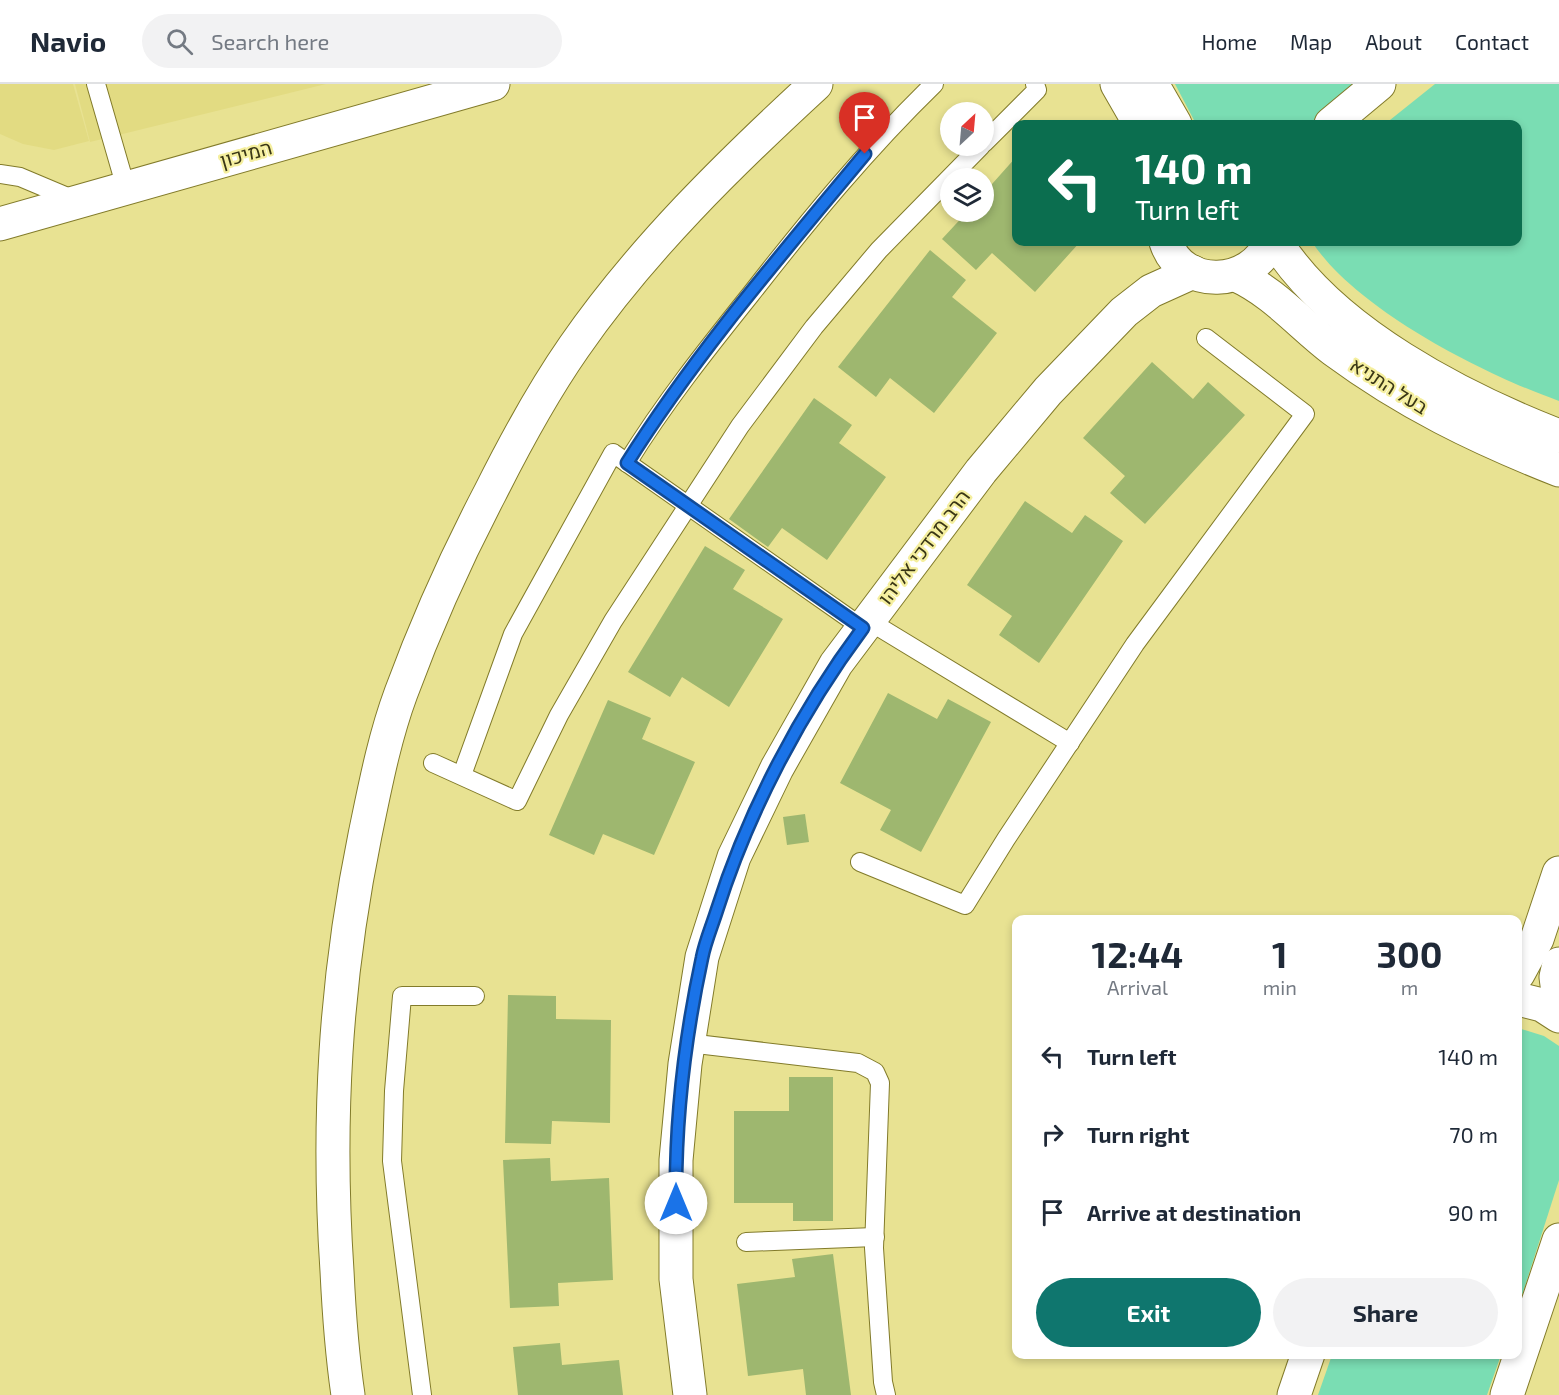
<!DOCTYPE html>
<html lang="en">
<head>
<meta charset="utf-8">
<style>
  :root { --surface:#fff; --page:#f2f2f3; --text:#1f2937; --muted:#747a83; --line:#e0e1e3; --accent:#0f766e }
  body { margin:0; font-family:"Exo 2",Heebo,sans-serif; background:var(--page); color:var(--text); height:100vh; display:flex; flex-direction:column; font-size:22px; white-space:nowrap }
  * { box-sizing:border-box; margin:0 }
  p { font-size:20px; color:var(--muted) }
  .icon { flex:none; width:33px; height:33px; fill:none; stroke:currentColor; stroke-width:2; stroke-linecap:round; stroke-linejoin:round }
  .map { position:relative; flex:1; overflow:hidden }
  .details { position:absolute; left:1012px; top:831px; width:510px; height:444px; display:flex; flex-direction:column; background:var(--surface); border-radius:12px; box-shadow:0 3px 9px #0003 }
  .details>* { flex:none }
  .guide { position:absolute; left:1012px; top:36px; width:510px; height:126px; border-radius:12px; box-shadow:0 3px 9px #0003; background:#0b6e4f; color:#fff; overflow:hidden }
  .needle { width:39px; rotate:26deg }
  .tools { position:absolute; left:940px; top:18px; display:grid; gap:12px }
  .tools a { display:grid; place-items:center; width:54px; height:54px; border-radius:50%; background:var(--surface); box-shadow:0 3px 9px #0003; font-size:30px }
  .pin { position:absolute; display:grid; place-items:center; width:51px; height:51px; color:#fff; margin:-62px -26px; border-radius:50% 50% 50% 0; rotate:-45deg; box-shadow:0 0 6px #0007 }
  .pin .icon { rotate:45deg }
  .me { position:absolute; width:66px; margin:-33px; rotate:0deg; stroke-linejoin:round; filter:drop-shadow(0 0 4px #0008) }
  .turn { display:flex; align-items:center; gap:21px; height:126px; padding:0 24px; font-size:27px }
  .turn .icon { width:78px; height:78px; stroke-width:2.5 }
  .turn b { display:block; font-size:42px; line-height:51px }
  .eta { display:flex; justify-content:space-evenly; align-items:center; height:102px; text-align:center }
  .eta b { font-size:36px; font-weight:700; line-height:42px }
  .button { display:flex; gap:12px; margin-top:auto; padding:12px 24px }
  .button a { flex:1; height:69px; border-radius:36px; background:var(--accent); color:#fff; font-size:24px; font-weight:700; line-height:69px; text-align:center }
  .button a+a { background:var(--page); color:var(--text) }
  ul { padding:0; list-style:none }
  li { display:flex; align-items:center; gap:18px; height:78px; padding:0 24px }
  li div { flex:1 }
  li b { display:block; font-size:22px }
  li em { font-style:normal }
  header { display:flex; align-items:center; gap:36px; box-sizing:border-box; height:84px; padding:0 30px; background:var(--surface); border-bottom:2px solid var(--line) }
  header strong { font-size:28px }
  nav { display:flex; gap:33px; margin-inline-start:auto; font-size:21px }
  .search { width:420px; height:54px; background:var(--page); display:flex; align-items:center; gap:15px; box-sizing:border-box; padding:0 21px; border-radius:33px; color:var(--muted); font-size:22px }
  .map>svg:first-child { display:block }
  .built { fill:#e2db82 }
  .green { fill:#7addb3 }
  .building { fill:#9eb76f }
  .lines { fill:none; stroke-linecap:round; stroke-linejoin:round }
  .service-casing { stroke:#827b2a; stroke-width:20 }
  .minor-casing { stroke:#827b2a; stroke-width:35 }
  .tertiary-casing { stroke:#827b2a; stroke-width:35 }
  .service { stroke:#fff; stroke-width:18 }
  .minor { stroke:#fff; stroke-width:33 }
  .tertiary { stroke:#fff; stroke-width:33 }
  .route-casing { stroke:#114b97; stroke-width:15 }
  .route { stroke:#1a73e8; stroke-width:10 }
  .labels { text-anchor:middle; stroke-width:4.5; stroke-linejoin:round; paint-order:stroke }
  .street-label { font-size:20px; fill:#3a3716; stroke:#f5ef9f }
</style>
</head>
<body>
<header>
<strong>Navio</strong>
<div class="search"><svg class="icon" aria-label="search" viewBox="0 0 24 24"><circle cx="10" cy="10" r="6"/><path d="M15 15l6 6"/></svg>Search here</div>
<nav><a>Home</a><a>Map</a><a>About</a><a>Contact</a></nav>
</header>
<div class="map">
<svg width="1559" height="1311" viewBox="0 0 1559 1311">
  <rect width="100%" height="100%" fill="#e8e292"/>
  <!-- built -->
  <g class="built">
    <path d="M0,0H73L89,57L54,66L23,60L0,50Z"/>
    <path d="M75,0H326L90,58Z"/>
  </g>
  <!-- green -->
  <g class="green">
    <path d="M1175,0H1367L1314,40H1196Z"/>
    <path d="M1435,0H1559V317C1483,290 1357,226 1312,158H1518V40H1385Z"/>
    <path d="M1518,944L1544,952L1559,962V1096L1518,1224Z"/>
    <path d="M1332,1271V1270L1501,1271L1487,1311H1318Z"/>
  </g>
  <!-- building -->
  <g class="building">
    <path d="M1017,72V158H1080L1035,208L992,169L976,186L942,155L967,128H984V109Z"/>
    <path d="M930,166L966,196L952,213L997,249L934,329L890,294L876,313L838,283Z"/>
    <path d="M1152,278L1193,315L1208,298L1245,331L1145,440L1110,409L1125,392L1083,354Z"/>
    <path d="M814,314L852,341L839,359L886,393L827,476L782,444L768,463L729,435Z"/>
    <path d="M1025,417L1072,449L1085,431L1123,457L1039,579L999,551L1012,532L967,501Z"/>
    <path d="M705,462L745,486L733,505L783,535L729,623L682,593L670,613L628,588Z"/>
    <path d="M888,609L937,635L948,615L991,638L921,768L880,746L891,726L840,699Z"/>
    <path d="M608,616L651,634L642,655L695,678L654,771L603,750L594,771L549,751Z"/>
    <path d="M805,730L809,758L787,761L783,733Z"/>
    <path d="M508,911L556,912V935L611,936L610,1039L552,1037L551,1060L505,1059Z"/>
    <path d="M789,993H833V1137H793V1119H734V1027H789Z"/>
    <path d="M550,1074L551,1097L609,1094L613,1196L558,1199L559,1222L510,1224L503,1076Z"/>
    <path d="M833,1170L851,1311H806L803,1285L748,1292L737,1200L795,1193L792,1175Z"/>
    <path d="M560,1259L562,1281L619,1276L623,1311H518L513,1263Z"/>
  </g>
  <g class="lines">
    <!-- service casing -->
    <g class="service-casing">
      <g id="service">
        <path d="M96,0L126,104"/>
        <path d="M984,59L1037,6L1035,0"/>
        <path d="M0,90L20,93L77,117"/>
        <path d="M627,379C664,319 707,265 751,210C808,137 867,65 934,0"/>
        <path d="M869,537L1070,659"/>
        <path d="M433,679L517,717L559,631L613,537L740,342L814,243L879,166L981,62"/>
        <path d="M462,691L513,550L613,369L863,544"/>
        <path d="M860,778L965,821L1006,755L1135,560L1305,330L1206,254"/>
        <path d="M688,959L858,979L875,988L880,999L874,1164L883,1298L886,1311"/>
        <path d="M746,1158L875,1153"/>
        <path d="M422,1311L392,1077L394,1007L402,912H475"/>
      </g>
    </g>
    <!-- minor casing -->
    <g class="minor-casing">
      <g id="minor">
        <path d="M1117,0L1140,40"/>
        <path d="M1152,0L1175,40"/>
        <path d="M1331,40L1379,0"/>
        <path d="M0,140L493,0"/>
        <path d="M1166,158C1182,207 1252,203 1270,158"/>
        <path d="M1276,158C1333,248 1461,314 1559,352"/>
        <path d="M1236,191C1274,208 1301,241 1334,266C1406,319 1476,353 1559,386"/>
        <path d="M1559,880L1556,893L1559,916"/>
        <path d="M1518,890L1537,855L1559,789"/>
        <path d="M1518,915L1542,921L1559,932"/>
        <path d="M690,1311L676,1195V1076L685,980L702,873L734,773L777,684L836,580L981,387L1048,307L1124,228L1151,207L1193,188"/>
        <path d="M1294,1311L1308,1270"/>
        <path d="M1507,1311L1559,1156"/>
      </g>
    </g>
    <!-- tertiary casing -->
    <g class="tertiary-casing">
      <path id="tertiary" d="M348,1311C342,1270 339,1229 337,1187C327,1038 335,898 365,751C375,703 384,655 401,609C426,541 456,474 490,409C515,359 542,309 574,263C641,166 729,80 816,0"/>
    </g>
    <!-- service -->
    <use href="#service" class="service"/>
    <!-- minor -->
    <use href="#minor" class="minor"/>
    <!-- tertiary -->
    <use href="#tertiary" class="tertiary"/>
  </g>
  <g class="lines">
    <!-- route casing -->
    <g class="route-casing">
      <path id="route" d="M676,1119C675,1037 685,953 702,874C705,858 712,842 717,826C748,728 801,627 863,544L627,379C696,269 782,170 865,70"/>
    </g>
    <!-- route -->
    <use href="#route" class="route"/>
  </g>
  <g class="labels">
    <!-- street labels -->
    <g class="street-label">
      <text transform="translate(246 70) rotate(-16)" y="7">המיכון</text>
      <text transform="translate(1389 302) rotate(32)" y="7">בעל התניא</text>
      <text transform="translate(924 463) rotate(-53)" y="7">הרב מרדכי אליהו</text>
    </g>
  </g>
</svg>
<div class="tools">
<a><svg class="needle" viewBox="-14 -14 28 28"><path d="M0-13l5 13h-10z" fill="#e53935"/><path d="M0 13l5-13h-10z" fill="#747a83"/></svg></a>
<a><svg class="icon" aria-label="layers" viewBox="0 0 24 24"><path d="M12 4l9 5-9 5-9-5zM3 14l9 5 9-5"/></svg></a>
</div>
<div class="pin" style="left:865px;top:70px;background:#d93025"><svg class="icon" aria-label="arrive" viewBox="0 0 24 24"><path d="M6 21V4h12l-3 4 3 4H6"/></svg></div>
<svg class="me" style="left:676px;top:1119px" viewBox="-20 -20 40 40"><circle r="19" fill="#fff"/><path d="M0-13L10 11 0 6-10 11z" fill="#1a73e8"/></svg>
<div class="guide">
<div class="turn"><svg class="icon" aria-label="left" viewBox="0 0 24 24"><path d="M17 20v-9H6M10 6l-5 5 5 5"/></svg><div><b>140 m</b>Turn left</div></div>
</div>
<section class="details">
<div class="eta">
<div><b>12:44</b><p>Arrival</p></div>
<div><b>1</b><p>min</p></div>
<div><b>300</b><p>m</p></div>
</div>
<ul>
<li><svg class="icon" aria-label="left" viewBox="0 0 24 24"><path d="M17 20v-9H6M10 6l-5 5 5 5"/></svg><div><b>Turn left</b></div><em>140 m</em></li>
<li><svg class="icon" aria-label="right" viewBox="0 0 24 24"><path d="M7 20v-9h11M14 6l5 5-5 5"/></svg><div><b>Turn right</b></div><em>70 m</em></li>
<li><svg class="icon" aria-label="arrive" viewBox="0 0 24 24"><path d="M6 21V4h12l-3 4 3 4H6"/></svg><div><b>Arrive at destination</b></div><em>90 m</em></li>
</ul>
<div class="button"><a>Exit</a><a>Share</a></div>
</section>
</div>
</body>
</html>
